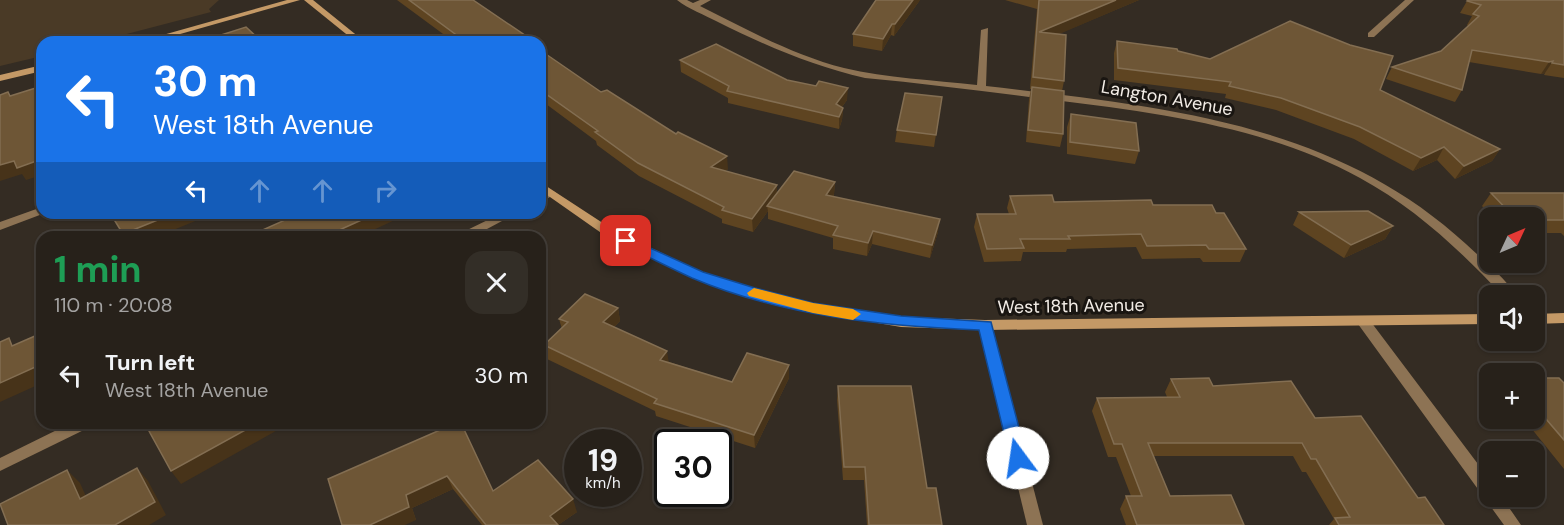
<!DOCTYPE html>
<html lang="en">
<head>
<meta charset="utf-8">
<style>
  :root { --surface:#27211a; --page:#332e27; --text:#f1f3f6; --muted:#a4a3a2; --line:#433e39 }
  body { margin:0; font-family:"DM Sans",sans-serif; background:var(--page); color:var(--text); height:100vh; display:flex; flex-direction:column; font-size:22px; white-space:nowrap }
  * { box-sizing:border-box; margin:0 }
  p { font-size:20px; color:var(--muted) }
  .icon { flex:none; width:33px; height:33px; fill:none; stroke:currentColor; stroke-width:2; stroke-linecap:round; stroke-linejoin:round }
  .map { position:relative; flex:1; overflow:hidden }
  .panel { position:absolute; left:36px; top:231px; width:510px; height:198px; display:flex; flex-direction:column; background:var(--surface); border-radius:18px; box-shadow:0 2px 4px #0004,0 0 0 2px var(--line) }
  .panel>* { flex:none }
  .banner { position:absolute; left:36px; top:36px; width:510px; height:183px; border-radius:18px; box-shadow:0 2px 4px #0004,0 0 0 2px var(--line); background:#1a73e8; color:#fff; overflow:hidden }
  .needle { width:39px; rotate:46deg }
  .controls { position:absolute; left:1479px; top:207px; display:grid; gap:12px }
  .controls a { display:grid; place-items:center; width:66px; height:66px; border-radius:12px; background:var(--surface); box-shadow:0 2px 4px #0004,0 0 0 2px var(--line); font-size:30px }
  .speed { position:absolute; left:564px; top:429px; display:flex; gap:12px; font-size:30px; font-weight:700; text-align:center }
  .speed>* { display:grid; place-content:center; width:78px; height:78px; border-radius:50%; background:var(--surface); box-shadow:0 2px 4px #0004,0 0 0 2px var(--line); line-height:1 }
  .speed small { font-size:15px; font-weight:400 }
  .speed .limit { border:3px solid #111; border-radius:9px; background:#fff; color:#111 }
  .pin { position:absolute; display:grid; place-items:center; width:51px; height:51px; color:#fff; margin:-26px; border-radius:12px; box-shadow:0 3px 9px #0006 }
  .me { position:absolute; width:66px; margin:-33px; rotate:346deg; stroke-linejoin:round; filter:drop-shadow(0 0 4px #0008) }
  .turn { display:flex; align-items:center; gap:21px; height:126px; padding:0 18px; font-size:27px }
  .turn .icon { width:78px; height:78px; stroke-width:2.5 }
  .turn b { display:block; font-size:42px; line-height:51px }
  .lanes { display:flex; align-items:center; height:57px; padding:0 18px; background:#0003; justify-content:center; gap:30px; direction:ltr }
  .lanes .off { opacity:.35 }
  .round { display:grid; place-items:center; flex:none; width:63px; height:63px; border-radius:18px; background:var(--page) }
  .overview { display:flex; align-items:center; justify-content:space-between; height:102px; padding:0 18px }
  h1 { font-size:36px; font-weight:700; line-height:45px; color:#1e9e55 }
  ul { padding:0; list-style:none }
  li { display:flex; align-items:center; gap:18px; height:84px; padding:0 18px }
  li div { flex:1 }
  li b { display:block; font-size:22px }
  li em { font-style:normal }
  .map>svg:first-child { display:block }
  .green { fill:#4a3a26 }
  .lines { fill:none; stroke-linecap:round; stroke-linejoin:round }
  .street { fill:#8d7354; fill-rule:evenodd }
  .secondary { fill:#c49966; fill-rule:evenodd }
  .wall { fill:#5e4421 }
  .shaded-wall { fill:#473319 }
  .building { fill:#6e5636; stroke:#836e52; stroke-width:1.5 }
  .route { fill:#1a73e8; stroke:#114b97; stroke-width:1.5 }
  .slow { fill:#f59e0b }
  .labels { text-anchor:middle; stroke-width:6; stroke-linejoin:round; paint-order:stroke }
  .street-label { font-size:18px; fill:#f3ede7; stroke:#191511 }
</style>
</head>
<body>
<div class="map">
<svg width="1564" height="525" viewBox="0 0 1564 525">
  <rect width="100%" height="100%" fill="#342c23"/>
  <!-- green -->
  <path class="green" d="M0,0H219L209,9L211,12L96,42H42V56L0,66Z"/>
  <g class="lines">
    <!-- street -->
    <g class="street">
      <path d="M677,0H687L693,3L700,0H711L700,6C746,29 793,55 844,68C887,78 933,80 977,85L981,30L988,28L986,86C1157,106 1333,121 1466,244C1483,260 1503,276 1517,296H1503C1460,250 1415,208 1360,178C1267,127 1159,113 1054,100C991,92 928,84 865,78C813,66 766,46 718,22C705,15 688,9 677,0Z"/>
      <path d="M1405,0H1414L1374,37H1368V33Z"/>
      <path d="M551,191L555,192L556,194L540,202V195Z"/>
      <path d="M42,207V213H45L0,230V222Z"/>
      <path d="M502,213H517L472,237H457L459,234Z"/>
      <path d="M1363,316L1368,318L1490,480V496H1501L1521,525H1504L1358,324L1357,321L1358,318Z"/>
      <path d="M985,320L990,322L991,325L1043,525H1027L979,325L980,322Z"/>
      <path d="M71,423H92L90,427L0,471V458Z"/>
    </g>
    <!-- secondary -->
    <g class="secondary">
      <path d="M287,0H300L152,42H138Z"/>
      <path d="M304,0H313L365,42H356Z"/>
      <path d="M42,65V71L0,81V75Z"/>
      <path d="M540,182L615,231L702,272L754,289L813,304L901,317L985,320L1490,314V324L985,330L901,327L813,312L748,296L694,278L607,237L540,190Z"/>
      <path d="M1564,313V323L1534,324V314Z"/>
    </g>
  </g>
  <!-- wall -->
  <g class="wall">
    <path d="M397,0H457L535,42H454Z"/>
    <path d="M920,0L894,36L891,35L882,51L853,46V34Z"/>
    <path d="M1005,0H1139L1058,34L1064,81L1062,91L1063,134L1060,147L1026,142L1029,99L1031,89H1030L1037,9Z"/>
    <path d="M1564,0V78L1544,75L1545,73L1541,74L1469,62L1462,90L1455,102L1386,79L1392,67L1441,51L1468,26L1467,25L1472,16L1460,13L1467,1Z"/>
    <path d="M1117,41L1178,51L1210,59L1380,90L1500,149L1492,161L1455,179L1437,160L1413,171L1354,139L1276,110L1225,98L1226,94L1114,80V53Z"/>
    <path d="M540,50L601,92L728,169L725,171L777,185V194L835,182L834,194L833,197L938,232L930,258L872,244L867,256L833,249V238L768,219V211L753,232L722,223V219L639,176L597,145L596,141L546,104L540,106Z"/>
    <path d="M680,60L787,80L847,100L842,107L843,108L842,120L839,129L728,103V98L681,72Z"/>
    <path d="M942,97L934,147L895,142L897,130Z"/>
    <path d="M1071,114L1139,151L1135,164L1067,154V127Z"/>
    <path d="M1491,193H1564V236L1561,233H1534V218H1493L1482,206Z"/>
    <path d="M1010,196L1054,202L1153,205L1216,213L1246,249L1240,262H1203L1200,258L1142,259L1136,247L1067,249L1066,252H1023L1021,261L984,262L974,227L977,214H1009L1007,208Z"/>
    <path d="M1299,212L1393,226L1385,239L1344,258L1293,225Z"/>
    <path d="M618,308L620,321L614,327L669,362L732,382L789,365V378L755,448L656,416L655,411L547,359L544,345L562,329L559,319Z"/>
    <path d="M1534,378L1564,383V469L1523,418H1534Z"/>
    <path d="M1171,379L1213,386L1315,418L1418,498L1444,525H1329L1334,519L1306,472H1302L1293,456H1154L1170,496L1244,525H1126L1120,509L1126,496H1131L1116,457H1108L1092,411L1097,398L1167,397L1165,392Z"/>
    <path d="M838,386L927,488L942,525H867L864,480H843L837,400Z"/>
    <path d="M456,423L493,491L577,512L558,525H482L453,489L412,508L416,520L342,525Z"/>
  </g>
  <!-- shaded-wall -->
  <g class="shaded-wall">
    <path d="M913,0H920L894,36L895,24Z"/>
    <path d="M1116,0H1139L1036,44L1039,32Z"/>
    <path d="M892,24L891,35L882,51L883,39Z"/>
    <path d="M1553,61L1545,73L1541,74L1549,62Z"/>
    <path d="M848,88L847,100L835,116L836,104Z"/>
    <path d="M543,92L546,104L540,107V94Z"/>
    <path d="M843,108L842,120L839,129V117Z"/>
    <path d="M1444,147L1437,160L1413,171L1421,158Z"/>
    <path d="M1500,149L1492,161L1455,179L1464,166Z"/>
    <path d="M727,156L728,169L712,180L711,167Z"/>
    <path d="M42,159V175L26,180L22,174L0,181V165L14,161Z"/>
    <path d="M835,182L834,194L825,208L826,195Z"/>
    <path d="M777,185V198L767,206L768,211L753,232L752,219Z"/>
    <path d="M175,213H215L156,237H125L123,234Z"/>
    <path d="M377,213H410L358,237H324Z"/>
    <path d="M940,219L938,232L930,258L932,245Z"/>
    <path d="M1393,226L1385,239L1344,258L1351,245Z"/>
    <path d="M873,231L872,244L867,256L868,243Z"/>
    <path d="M543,276L546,289L540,292V277Z"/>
    <path d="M618,308L620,321L606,335L603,322Z"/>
    <path d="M667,351L669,364L660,360Z"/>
    <path d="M42,364V383L0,402V383Z"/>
    <path d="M789,365V378L755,448L754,435Z"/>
    <path d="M258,423H290L181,484L171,471Z"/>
    <path d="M137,468L148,481L166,515L149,525H115Z"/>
    <path d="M67,470L80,483L93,512L80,499Z"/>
    <path d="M447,476L453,489L412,508L416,520L405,525H370L406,495Z"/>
    <path d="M573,499L577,512L558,525L550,516Z"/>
  </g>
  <!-- building -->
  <g class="building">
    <path d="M409,0H473L535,42H466Z"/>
    <path d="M876,0H913L895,24H892L883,39L853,34Z"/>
    <path d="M1039,0H1116L1039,32L1066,35L1064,81L1033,77Z"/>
    <path d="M1468,0H1564V65L1552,63L1553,61L1549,62L1472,50L1462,90L1392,67L1441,51L1479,16L1473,14L1481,5L1467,1Z"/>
    <path d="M1290,21L1350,45L1393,56L1380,90L1500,149L1464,166L1444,147L1421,158L1360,127L1281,98L1229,86L1231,82L1118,68L1117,41L1177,49L1178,51L1210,59Z"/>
    <path d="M246,27L262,42H199Z"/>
    <path d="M716,44L787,80L816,86L819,81L848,88L836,104L843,108L839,117L727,91L729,86L680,60Z"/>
    <path d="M540,50L601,92L607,90L676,134L678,132L727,156L711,167L777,185L752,219L722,210L724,207L638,163L595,132L598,131L543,92L540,94Z"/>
    <path d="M42,86V159L17,168L14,161L0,165V95L8,92L10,96Z"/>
    <path d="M1032,87L1064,91L1063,134L1028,130Z"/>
    <path d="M905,93L942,97L936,135L897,130Z"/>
    <path d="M1071,114L1136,123L1139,151L1070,142Z"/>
    <path d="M794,171L835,182L826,195L940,219L932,245L873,231L868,243L833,235L838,226L767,206Z"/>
    <path d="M1491,193H1564V220H1534V218H1515Z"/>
    <path d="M1052,195L1054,202L1151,200L1153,205H1212L1216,213H1224L1246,249H1209L1206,245L1147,246L1141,234L1068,236L1070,239H1020L1024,248L987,249L977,214H1016L1010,196Z"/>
    <path d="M1368,211L1393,226L1351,245L1299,212Z"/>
    <path d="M110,213H175L123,234Z"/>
    <path d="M315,213H377L324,237H247L296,215L301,219Z"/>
    <path d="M585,294L618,308L603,322L667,351L660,360L732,382L747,353L789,365L754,435L654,403L657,399L544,345L568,322L559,319Z"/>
    <path d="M42,333V364L0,383V342L9,338L12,346Z"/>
    <path d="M1209,378L1213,386L1291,381L1315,418L1361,416L1418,498L1425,497L1444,525H1339L1335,518L1350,517L1316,459H1311L1302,443H1148L1170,496L1231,495L1244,525H1137L1126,496H1142L1122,444H1114L1097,398L1180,397L1171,379Z"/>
    <path d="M1534,378H1559L1564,383V440L1534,405Z"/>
    <path d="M838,386H911L927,488H936L942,525H869L865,467H844Z"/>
    <path d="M164,423H258L171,471L149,431Z"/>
    <path d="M456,423H461L493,491L538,460L573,499L550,516L558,525H486L447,476L406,495L409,507L370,525H342L328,479Z"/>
    <path d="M137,468L155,502L115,525H8L0,504L67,470L80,499Z"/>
  </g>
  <!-- route -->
  <path class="route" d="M626,237L703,272L755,288L813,303L901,316L991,322L1027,458L1025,463L1018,465L1012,463L1010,458L979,330C882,326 782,316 692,278C668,267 645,255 621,244L619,241L621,238Z"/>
  <!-- slow -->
  <path class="slow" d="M754,288L813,303L853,309L861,314L853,320L813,313L749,296L747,293Z"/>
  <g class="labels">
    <!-- street labels -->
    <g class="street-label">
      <text transform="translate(1167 98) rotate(10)" y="6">Langton Avenue</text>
      <text transform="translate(1071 306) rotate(-1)" y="6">West 18th Avenue</text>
    </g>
  </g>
</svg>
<div class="controls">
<a><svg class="needle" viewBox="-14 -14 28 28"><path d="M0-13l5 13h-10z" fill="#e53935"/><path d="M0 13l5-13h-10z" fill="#a4a3a2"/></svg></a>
<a><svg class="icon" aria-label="sound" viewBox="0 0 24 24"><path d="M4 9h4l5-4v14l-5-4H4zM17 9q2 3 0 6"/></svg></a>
<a>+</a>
<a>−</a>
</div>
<div class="speed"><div>19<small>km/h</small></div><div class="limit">30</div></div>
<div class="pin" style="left:626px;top:241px;background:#d93025"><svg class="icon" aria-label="arrive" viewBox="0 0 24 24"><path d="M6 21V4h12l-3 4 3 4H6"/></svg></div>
<svg class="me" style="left:1018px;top:458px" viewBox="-20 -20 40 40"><circle r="19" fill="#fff"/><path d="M0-13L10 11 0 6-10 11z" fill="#1a73e8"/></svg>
<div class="banner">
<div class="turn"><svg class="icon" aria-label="left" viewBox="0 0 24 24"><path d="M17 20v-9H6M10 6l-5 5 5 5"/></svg><div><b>30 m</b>West 18th Avenue</div></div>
<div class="lanes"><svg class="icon" aria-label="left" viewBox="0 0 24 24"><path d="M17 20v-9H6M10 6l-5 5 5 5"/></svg><svg class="icon off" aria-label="ahead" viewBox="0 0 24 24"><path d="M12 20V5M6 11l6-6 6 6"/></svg><svg class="icon off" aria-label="ahead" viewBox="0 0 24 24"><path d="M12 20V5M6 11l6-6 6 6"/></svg><svg class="icon off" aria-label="right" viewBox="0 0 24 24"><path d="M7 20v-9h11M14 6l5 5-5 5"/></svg></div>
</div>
<section class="panel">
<div class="overview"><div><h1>1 min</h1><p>110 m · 20:08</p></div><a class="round"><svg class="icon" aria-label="close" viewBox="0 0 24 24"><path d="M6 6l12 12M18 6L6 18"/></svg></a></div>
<ul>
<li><svg class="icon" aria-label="left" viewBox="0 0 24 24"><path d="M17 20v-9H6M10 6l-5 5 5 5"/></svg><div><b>Turn left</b><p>West 18th Avenue</p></div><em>30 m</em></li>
</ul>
</section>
</div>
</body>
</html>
